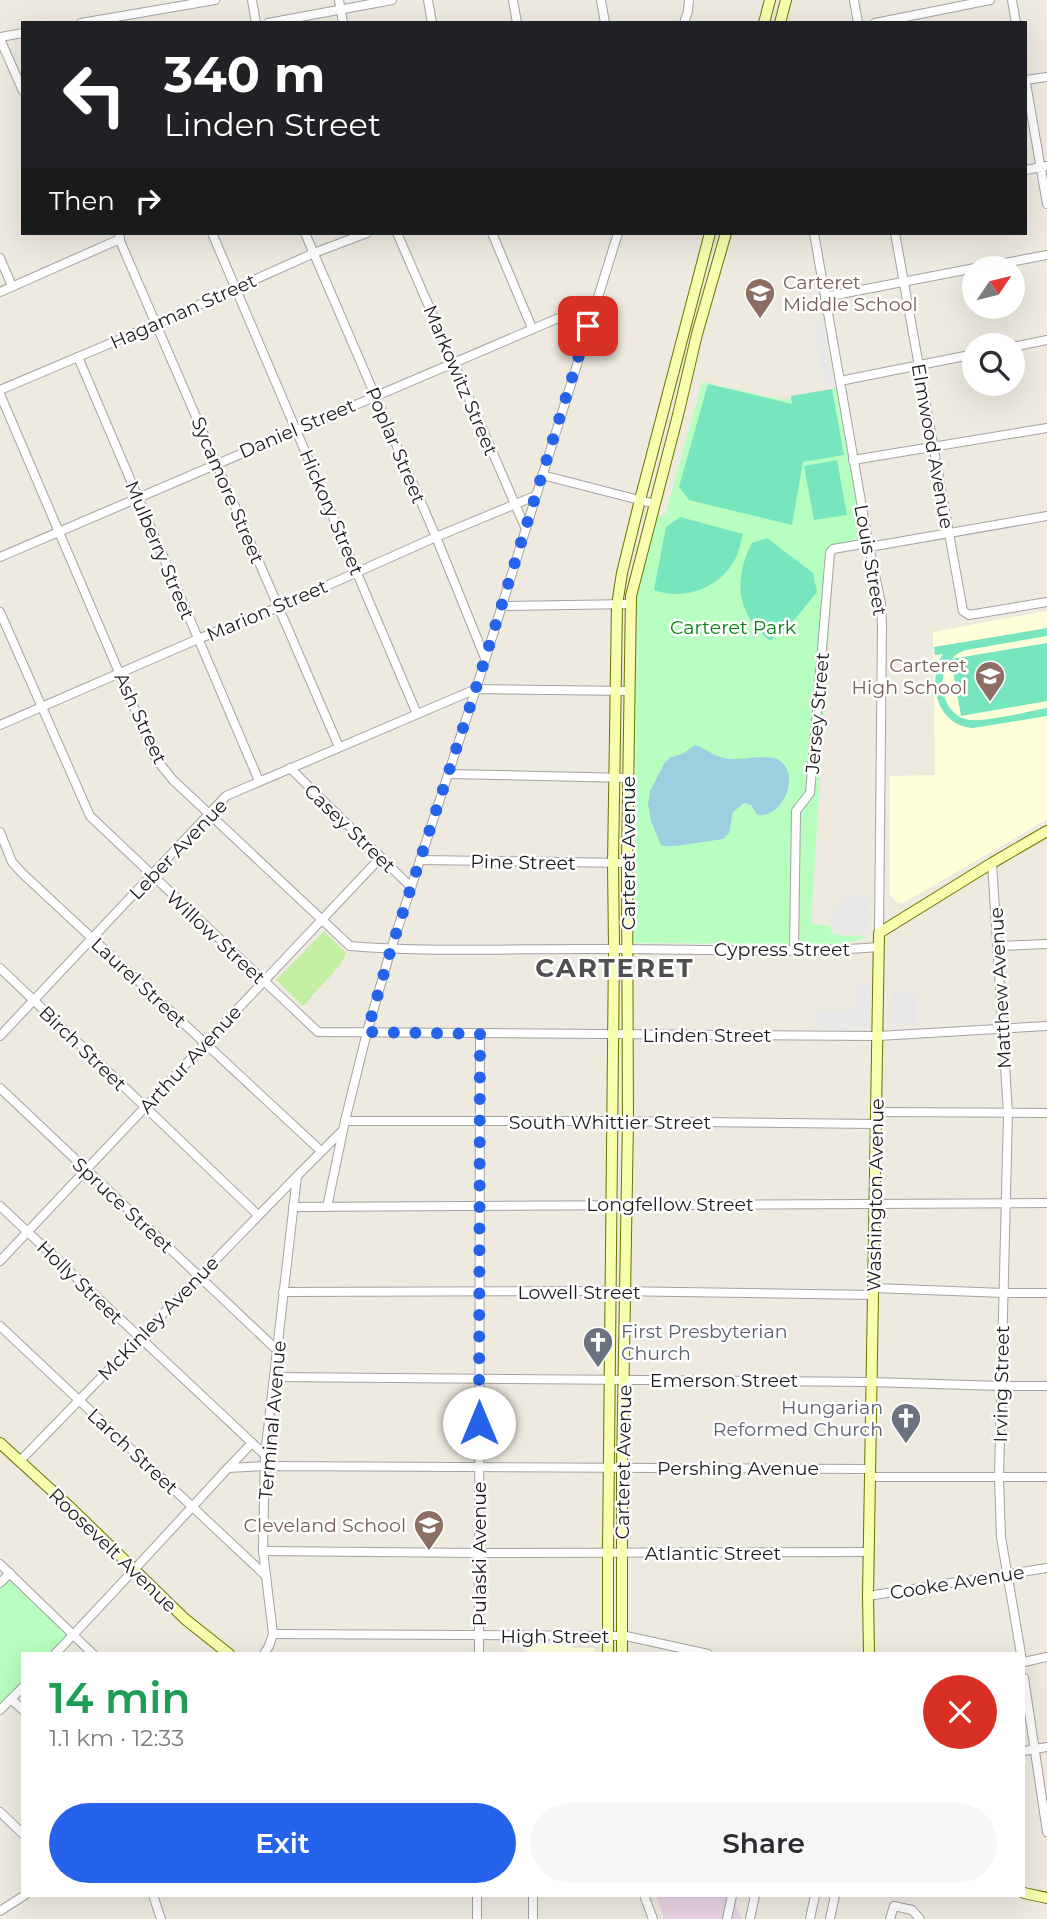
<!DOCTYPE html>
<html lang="en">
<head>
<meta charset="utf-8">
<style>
  :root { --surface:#fff; --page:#f7f7f7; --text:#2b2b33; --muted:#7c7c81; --accent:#2563eb }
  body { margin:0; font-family:Montserrat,sans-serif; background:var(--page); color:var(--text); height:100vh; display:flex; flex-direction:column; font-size:26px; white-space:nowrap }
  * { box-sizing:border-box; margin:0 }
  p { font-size:23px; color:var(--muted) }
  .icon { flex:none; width:38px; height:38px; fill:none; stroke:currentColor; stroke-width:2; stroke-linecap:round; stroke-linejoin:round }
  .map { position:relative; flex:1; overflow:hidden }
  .panel { position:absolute; left:21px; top:1652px; width:1004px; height:245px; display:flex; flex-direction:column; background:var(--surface); border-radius:0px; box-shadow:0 7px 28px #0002 }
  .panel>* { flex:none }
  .hud { position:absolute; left:21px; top:21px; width:1006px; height:214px; border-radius:0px; box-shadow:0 7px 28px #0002; background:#202124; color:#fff; overflow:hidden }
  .needle { width:46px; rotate:55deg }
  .fabs { position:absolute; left:962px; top:256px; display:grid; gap:14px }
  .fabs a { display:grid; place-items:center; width:63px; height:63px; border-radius:50%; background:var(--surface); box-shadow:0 7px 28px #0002; font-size:35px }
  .pin { position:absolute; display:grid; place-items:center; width:60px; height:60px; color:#fff; margin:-30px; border-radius:14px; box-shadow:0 4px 10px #0006 }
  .me { position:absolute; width:77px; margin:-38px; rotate:0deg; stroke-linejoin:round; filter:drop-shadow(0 0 5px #0008) }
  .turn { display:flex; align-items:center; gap:24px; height:147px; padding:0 28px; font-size:32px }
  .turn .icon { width:91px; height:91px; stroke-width:2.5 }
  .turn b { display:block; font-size:49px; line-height:60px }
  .then { display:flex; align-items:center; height:66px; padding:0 28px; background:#0003; gap:14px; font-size:26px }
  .round { display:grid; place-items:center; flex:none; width:74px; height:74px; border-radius:37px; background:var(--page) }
  .overview { display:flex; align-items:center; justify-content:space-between; height:119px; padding:0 28px }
  h1 { font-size:42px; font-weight:600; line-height:52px; color:#1e9e55 }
  .primary-button { display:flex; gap:14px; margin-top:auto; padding:14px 28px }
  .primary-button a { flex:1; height:80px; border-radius:42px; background:var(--accent); color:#fff; font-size:28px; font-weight:600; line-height:80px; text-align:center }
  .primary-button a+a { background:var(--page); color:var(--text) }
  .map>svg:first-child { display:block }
  .industrial { fill:#e8d2e3 }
  .education { fill:#feffd9 }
  .grass { fill:#c4eea1 }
  .park { fill:#b8fec0 }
  .pitch { fill:#77e5be }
  .parking { fill:#e8e8e8 }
  .water { fill:#9dcfe0 }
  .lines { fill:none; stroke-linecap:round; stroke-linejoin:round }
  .street-casing { stroke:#a3a3a3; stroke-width:10 }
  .secondary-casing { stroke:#657600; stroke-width:12 }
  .street { stroke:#fff; stroke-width:8 }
  .secondary { stroke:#f8feae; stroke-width:10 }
  .route { stroke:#2563eb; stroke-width:12; stroke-dasharray:0 21.6 }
  .labels { text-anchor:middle; stroke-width:5; stroke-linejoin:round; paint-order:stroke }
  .education-label { font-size:19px; fill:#785e54; stroke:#fff; text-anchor:end }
  .street-label { font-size:19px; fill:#1c1c1c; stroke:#fff }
  .park-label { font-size:19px; fill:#038111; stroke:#fff }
  .worship-label { font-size:19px; fill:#5b616d; stroke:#fff; text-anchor:start }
  .district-label { font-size:26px; font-weight:bold; letter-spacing:2px; fill:#4f4f4f; stroke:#fff }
</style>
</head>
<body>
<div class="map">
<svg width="1047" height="1919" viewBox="0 0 1047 1919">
  <rect width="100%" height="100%" fill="#eeeae0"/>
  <!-- industrial -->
  <path class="industrial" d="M656,1895H738L736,1906L742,1919H665Z"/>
  <!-- education -->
  <g class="education">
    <path d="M1047,611V819L907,901L902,903L895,901L890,894V776L935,775L933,632Z"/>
    <path d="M524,1644L572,1645L573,1648H595V1654H524Z"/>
  </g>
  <!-- grass -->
  <path class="grass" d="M324,931L346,953L341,964L303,1006L276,980Z"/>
  <!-- park -->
  <g class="park">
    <path d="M702,382L783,400L839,387L870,547L834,554L811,924L829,926L834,935L869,937L842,944L634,943L637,597L657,516L665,515Z"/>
    <path d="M8,1573L70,1638L54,1654H23V1686L0,1710V1582Z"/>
  </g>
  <!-- pitch -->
  <g class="pitch">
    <path d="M708,384L792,404L791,396L832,389L844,455L803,462L792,525L689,500L679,487Z"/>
    <path d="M837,460L847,515L814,520L804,466Z"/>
    <path d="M680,517L743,534C741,541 740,548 737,555C724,586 686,602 654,590L666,527Z"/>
    <path d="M767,538L813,573L817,592L795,619L770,641C736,614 733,580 752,543Z"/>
    <path d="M1047,628V636L966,650C935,659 935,709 965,719C980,724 1029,711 1047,708V716L973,728C937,726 926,682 943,654L935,655L934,647Z"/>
    <path d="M1047,643V701L961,716L951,659Z"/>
  </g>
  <!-- parking -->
  <g class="parking">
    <path d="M822,321L834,387L825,388L813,323Z"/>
    <path d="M841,897H868L870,920L867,925L866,933L839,932L838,925H831L832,910H837L841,906Z"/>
    <path d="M857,983H870V1029H816L818,1010L855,1011Z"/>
    <path d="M893,992L917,994V1024L894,1025Z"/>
  </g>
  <!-- water -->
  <path class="water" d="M695,745C707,749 716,758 730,759C742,760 770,754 779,760C802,775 782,819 757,815L751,805L744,803L733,812L729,833L723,839L676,846H662L659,841L651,821L648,804L650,791L665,762L671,757L682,754Z"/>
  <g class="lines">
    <!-- street casing -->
    <g class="street-casing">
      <g id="street">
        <path d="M252,0L256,23"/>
        <path d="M339,0L343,23"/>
        <path d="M428,0L432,23"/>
        <path d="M513,0L517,23"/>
        <path d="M601,0L605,23"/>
        <path d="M854,0L858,23"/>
        <path d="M1012,0L1016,23"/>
        <path d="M81,23L215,0"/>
        <path d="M268,23L392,0"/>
        <path d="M684,23L688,11L689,0"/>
        <path d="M875,23L990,0"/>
        <path d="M0,37L23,33"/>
        <path d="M0,39L23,91"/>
        <path d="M1026,80L1047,77"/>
        <path d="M1026,83L1047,204"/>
        <path d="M1026,170L1047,166"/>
        <path d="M119,233L120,241L339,747"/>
        <path d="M212,233L417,714"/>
        <path d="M305,233L436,537L485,658"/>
        <path d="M397,233L525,527"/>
        <path d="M492,233L532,328"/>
        <path d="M814,233L869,547L881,603L882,625L879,933"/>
        <path d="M895,233L963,611L969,615L1047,602"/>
        <path d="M0,258L12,286"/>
        <path d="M979,268L1047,255"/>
        <path d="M0,292L120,239"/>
        <path d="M825,297L975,268"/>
        <path d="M1013,347L1047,340"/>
        <path d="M78,357L259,781"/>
        <path d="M840,381L975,354"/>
        <path d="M0,390L156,324L314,253L367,233"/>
        <path d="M0,394L156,759L173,780L350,946C437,953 525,948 612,949C701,949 790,954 879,947"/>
        <path d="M853,460L1047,428"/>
        <path d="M542,475L655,504"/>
        <path d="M869,547L1047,516"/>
        <path d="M0,557L596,302"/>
        <path d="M501,606L630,604"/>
        <path d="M0,612L90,816L318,1032L878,1036L1047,1026"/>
        <path d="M0,725L198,639L279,607L436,537L535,496"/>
        <path d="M290,768L411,887"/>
        <path d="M448,774L629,778"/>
        <path d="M0,832L12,862L23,874L321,1151"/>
        <path d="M420,860L627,863"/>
        <path d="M992,863L1008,1113L999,1477L1001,1537L1021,1654"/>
        <path d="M998,946L1047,944"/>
        <path d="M794,951L796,811L810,793L830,553L833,549L868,543"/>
        <path d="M0,968L258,1215"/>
        <path d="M0,1036L226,796L476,689L630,691"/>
        <path d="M0,1088L277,1350"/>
        <path d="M876,1112L1047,1113"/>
        <path d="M345,1121H613L876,1124"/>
        <path d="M0,1206L265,1455"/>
        <path d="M293,1207L1047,1203"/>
        <path d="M327,1207L345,1121L367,1032L391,949L476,689L618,233"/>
        <path d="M0,1261L381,857"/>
        <path d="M874,1288L1004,1293H1047"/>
        <path d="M283,1292L611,1291L874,1295"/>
        <path d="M0,1326L266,1576"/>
        <path d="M274,1377L871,1382L1001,1386H1047"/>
        <path d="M20,1461L297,1176"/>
        <path d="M228,1468L252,1443"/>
        <path d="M870,1477H1047"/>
        <path d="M263,1551L478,1553L869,1552"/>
        <path d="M0,1564L93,1654"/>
        <path d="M0,1583L10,1573"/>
        <path d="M868,1596L1047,1568"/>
        <path d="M273,1634L626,1636L708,1654"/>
        <path d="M55,1654C113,1593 171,1530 228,1468L265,1466L870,1469"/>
        <path d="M264,1654L269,1646L273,1634L263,1551L265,1455L297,1176L342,1131"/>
        <path d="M479,1654L480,1034"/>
        <path d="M1024,1662L1047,1657"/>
        <path d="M1024,1678L1047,1832"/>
        <path d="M11,1699L23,1710"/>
        <path d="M0,1710L23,1687"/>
        <path d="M1024,1751L1047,1747"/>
        <path d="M0,1812L23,1834"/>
        <path d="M153,1895L161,1919"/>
        <path d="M533,1895V1919"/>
        <path d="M644,1895L653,1919"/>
        <path d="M0,1911L25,1895"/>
        <path d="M477,1919V1895"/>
        <path d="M727,1919L732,1895"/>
        <path d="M750,1919L755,1895"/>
        <path d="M810,1919L815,1895"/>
        <path d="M830,1919L835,1895"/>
        <path d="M890,1919L894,1906L912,1910L920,1919"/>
      </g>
    </g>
    <!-- secondary casing -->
    <g class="secondary-casing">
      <g id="secondary">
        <path d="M764,23L770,0"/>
        <path d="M780,23L786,0"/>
        <path d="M0,1443L72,1509L185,1619L229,1654"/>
        <path d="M608,1654V1552L614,948L613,863L617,605L622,573L640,500L710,233"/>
        <path d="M622,1654V1468L628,1121L627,863L631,596L678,415L697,334L726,233"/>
        <path d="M869,1654L868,1596L879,933L992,863L1047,831"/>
        <path d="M1024,1893L1047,1898"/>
      </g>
    </g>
    <!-- street -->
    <use href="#street" class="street"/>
    <!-- secondary -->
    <use href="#secondary" class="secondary"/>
  </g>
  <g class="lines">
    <!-- route -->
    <path class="route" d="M479,1423L480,1034L367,1032L391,949L476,688L588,326"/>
  </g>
  <!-- icons -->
  <defs>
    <g id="school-pin" transform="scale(1.575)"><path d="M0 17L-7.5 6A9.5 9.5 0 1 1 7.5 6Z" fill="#8d6e63" stroke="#fff"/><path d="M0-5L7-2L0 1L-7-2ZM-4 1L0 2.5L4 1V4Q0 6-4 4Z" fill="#fff"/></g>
    <g id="church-pin" transform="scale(1.575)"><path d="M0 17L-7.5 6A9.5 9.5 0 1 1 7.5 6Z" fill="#6b7280" stroke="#fff"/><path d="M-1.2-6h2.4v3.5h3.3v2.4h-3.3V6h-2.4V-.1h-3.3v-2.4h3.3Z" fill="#fff"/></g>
  </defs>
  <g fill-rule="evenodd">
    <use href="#school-pin" x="760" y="293"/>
    <use href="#school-pin" x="990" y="676"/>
    <use href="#church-pin" x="598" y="1342"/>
    <use href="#church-pin" x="906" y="1418"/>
    <use href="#school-pin" x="429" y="1525"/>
  </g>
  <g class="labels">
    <!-- education labels -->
    <g class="education-label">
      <text x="783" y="289" text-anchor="start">Carteret<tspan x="783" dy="22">Middle School</tspan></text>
      <text x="967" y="672">Carteret<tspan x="967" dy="22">High School</tspan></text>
      <text x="406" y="1532">Cleveland School</text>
    </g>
    <!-- street labels -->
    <g class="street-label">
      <text transform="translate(183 311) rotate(-24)" y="7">Hagaman Street</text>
      <text transform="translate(461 380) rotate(67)" y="7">Markowitz Street</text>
      <text transform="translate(297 428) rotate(-23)" y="7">Daniel Street</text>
      <text transform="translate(396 445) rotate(67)" y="7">Poplar Street</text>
      <text transform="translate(933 446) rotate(80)" y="7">Elmwood Avenue</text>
      <text transform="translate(228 490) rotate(67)" y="7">Sycamore Street</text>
      <text transform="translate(332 512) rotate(67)" y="7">Hickory Street</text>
      <text transform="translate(160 550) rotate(67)" y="7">Mulberry Street</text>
      <text transform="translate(871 560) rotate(80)" y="7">Louis Street</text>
      <text transform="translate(267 610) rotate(-23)" y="7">Marion Street</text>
      <text transform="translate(817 713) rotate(-85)" y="7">Jersey Street</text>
      <text transform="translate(141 718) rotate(65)" y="7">Ash Street</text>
      <text transform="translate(350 828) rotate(44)" y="7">Casey Street</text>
      <text transform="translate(178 849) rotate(-46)" y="7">Leber Avenue</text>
      <text transform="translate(628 853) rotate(-90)" y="7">Carteret Avenue</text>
      <text transform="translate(523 862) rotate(1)" y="7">Pine Street</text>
      <text transform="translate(216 937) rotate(43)" y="7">Willow Street</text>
      <text x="782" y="956">Cypress Street</text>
      <text transform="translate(139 982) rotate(43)" y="7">Laurel Street</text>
      <text transform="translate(1000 988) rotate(-93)" y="7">Matthew Avenue</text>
      <text x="707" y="1042">Linden Street</text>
      <text transform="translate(83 1048) rotate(44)" y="7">Birch Street</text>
      <text transform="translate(190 1059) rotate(-47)" y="7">Arthur Avenue</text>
      <text x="610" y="1129">South Whittier Street</text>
      <text transform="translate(875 1195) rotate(-89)" y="7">Washington Avenue</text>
      <text x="670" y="1211">Longfellow Street</text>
      <text transform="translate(123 1205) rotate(43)" y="7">Spruce Street</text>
      <text transform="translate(80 1282) rotate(44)" y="7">Holly Street</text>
      <text x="579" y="1299">Lowell Street</text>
      <text transform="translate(158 1318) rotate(-46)" y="7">McKinley Avenue</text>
      <text x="724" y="1387">Emerson Street</text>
      <text transform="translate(1001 1384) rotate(-89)" y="7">Irving Street</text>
      <text transform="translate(272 1420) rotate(-85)" y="7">Terminal Avenue</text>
      <text transform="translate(133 1451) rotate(43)" y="7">Larch Street</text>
      <text transform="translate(623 1462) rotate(-89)" y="7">Carteret Avenue</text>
      <text x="738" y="1475">Pershing Avenue</text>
      <text transform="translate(113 1550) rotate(44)" y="7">Roosevelt Avenue</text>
      <text x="713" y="1560">Atlantic Street</text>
      <text transform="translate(479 1554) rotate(-90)" y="7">Pulaski Avenue</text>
      <text transform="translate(957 1582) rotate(-9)" y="7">Cooke Avenue</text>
      <text x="555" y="1643">High Street</text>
    </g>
    <!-- park labels -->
    <g class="park-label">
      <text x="733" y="634">Carteret Park</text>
    </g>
    <!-- worship labels -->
    <g class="worship-label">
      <text x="621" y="1338">First Presbyterian<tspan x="621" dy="22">Church</tspan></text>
      <text x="883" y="1414" text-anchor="end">Hungarian<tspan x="883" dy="22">Reformed Church</tspan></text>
    </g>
    <!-- district labels -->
    <g class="district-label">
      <text x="615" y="977">CARTERET</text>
    </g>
  </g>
</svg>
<div class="fabs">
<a><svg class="needle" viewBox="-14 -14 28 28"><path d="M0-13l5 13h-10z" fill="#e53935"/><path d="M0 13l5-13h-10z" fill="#7c7c81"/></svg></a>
<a><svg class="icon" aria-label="search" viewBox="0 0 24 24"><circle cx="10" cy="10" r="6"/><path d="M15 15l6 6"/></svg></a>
</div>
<div class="pin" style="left:588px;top:326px;background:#d93025"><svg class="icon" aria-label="arrive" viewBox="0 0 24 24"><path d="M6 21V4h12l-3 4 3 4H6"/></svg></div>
<svg class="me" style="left:479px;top:1423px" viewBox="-20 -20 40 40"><circle r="19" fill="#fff"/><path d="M0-13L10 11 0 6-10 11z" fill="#2563eb"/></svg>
<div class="hud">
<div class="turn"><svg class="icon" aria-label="left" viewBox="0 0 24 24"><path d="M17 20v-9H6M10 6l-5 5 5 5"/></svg><div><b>340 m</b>Linden Street</div></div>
<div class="then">Then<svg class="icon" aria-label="right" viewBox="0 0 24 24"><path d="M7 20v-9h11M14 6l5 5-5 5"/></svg></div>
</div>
<section class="panel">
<div class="overview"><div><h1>14 min</h1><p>1.1 km · 12:33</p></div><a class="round" style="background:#d93025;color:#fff"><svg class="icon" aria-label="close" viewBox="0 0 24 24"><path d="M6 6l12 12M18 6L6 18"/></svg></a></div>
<div class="primary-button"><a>Exit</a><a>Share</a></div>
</section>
</div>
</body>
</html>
